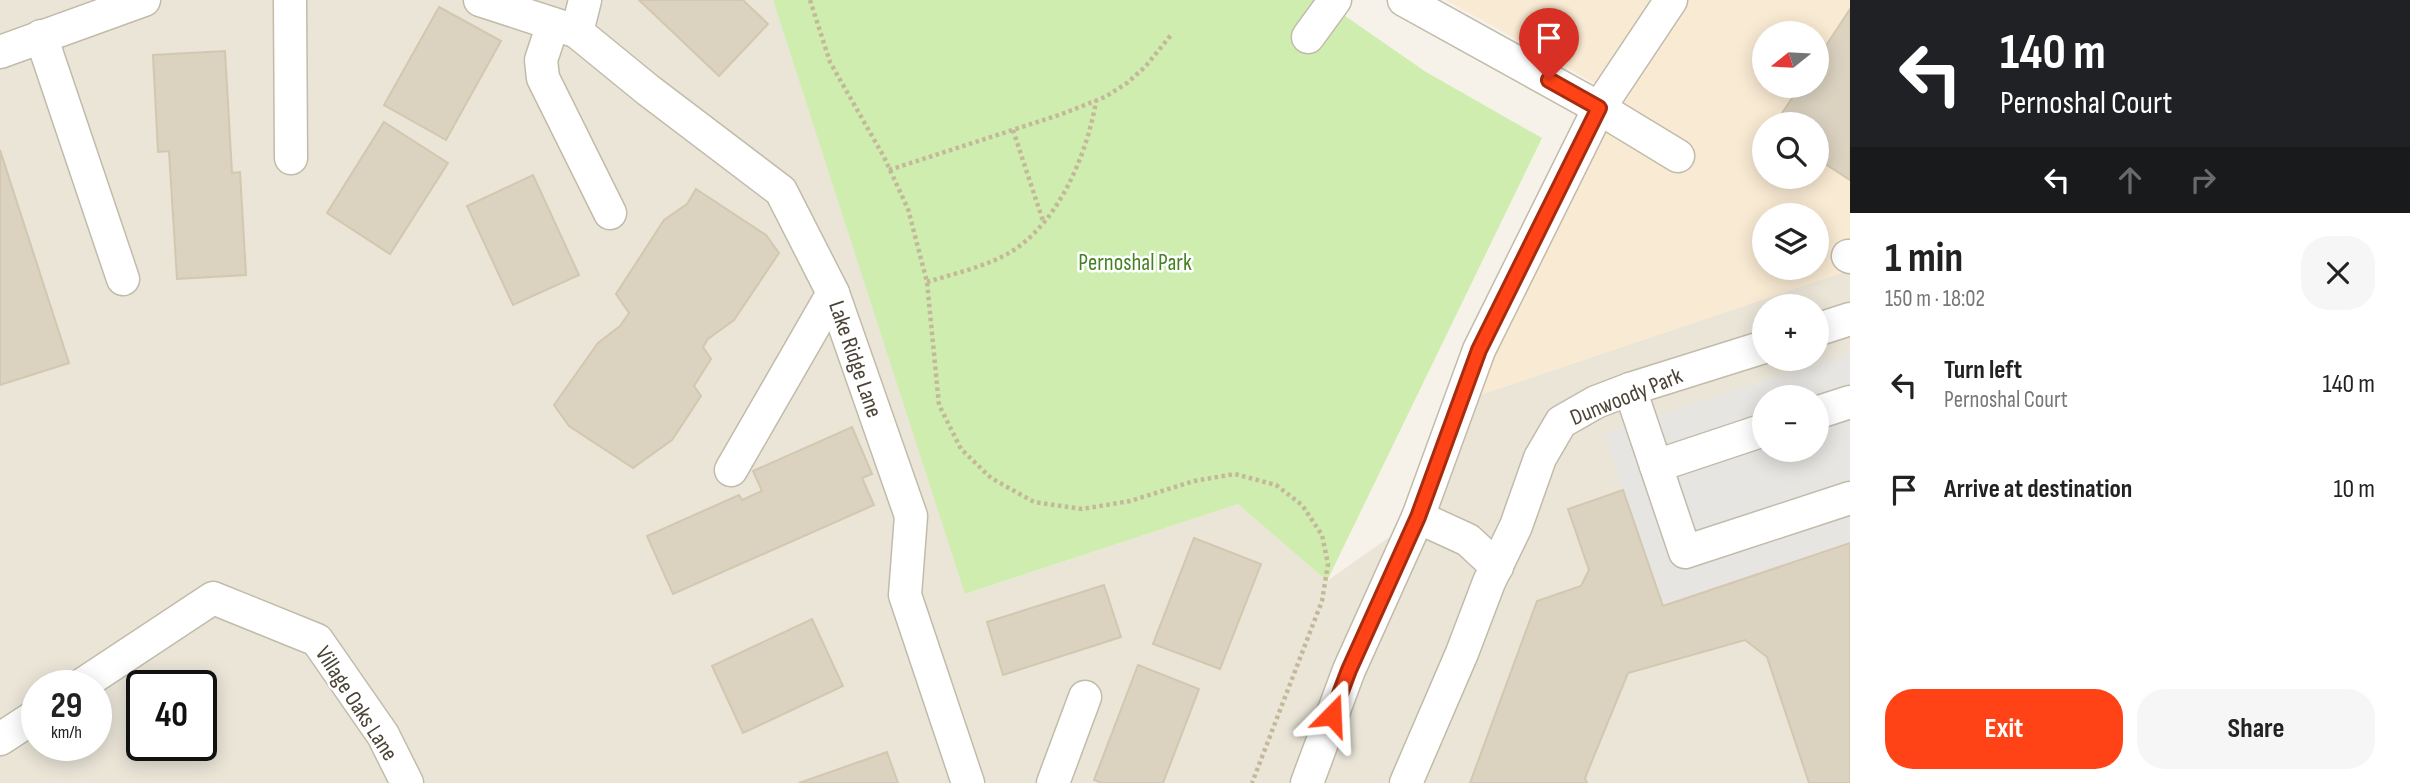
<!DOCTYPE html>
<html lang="en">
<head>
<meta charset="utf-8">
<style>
  :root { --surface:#fff; --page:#f6f6f6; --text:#222; --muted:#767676; --accent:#ff4317 }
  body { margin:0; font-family:"Sofia Sans Condensed",sans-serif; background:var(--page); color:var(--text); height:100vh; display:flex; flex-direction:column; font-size:26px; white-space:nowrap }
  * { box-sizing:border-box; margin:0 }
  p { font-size:23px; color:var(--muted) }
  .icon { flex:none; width:38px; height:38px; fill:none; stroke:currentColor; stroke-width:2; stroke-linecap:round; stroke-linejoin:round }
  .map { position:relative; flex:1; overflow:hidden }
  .sheet { display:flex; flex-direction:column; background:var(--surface); width:560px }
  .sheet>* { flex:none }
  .hud { background:#202124; color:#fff; overflow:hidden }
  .needle { width:46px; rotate:252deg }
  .buttons { position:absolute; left:1752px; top:21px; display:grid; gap:14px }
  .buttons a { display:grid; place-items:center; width:77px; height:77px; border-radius:50%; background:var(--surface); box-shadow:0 4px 18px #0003; font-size:35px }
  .speed { position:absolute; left:21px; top:670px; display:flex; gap:14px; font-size:35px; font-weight:700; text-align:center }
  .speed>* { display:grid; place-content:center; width:91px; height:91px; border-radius:50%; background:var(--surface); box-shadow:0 4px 18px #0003; line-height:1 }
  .speed small { font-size:18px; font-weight:400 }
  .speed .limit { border:4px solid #111; border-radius:10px; background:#fff; color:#111 }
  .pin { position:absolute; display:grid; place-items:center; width:60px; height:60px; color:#fff; margin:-72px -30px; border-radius:50% 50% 50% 0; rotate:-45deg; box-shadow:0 0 7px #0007 }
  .pin .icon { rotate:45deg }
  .me { position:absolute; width:77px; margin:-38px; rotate:21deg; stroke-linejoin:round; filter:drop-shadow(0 0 5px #0008) }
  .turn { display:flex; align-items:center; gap:24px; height:147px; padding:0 35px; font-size:32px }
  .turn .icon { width:91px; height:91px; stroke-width:2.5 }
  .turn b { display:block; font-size:49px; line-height:60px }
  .lanes { display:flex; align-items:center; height:66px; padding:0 35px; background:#0003; justify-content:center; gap:35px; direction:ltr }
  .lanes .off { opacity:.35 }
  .round { display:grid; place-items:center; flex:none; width:74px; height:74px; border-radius:28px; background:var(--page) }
  .headline { display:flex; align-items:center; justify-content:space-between; height:119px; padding:0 35px }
  h1 { font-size:42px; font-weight:700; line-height:52px }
  .action { display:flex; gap:14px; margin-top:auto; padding:14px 35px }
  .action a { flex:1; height:80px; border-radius:28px; background:var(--accent); color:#fff; font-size:28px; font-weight:700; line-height:80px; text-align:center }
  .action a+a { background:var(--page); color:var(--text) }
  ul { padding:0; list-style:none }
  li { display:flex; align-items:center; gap:21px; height:105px; padding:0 35px }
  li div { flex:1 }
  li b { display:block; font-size:26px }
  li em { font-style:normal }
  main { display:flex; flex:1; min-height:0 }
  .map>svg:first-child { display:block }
  .residential { fill:#eae5d7; fill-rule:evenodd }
  .commercial { fill:#f9ead3; fill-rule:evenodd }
  .green { fill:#ceedaf }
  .parking { fill:#e7e5e1; fill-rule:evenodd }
  .building { fill:#dbd2c0; stroke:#d4c7b0; stroke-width:2 }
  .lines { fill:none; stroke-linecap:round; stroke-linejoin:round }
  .minor-casing { stroke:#c2bbaa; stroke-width:35 }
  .path { stroke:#c5b89a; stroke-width:4.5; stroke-dasharray:3.5 3.5; stroke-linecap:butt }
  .minor { stroke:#fff; stroke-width:32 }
  .route-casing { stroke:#a62c0f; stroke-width:18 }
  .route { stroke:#ff4317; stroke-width:12 }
  .labels { text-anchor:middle; stroke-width:5; stroke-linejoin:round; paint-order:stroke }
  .park-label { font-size:23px; fill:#448223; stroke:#fff }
  .street-label { font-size:23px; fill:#4a4336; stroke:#fff }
</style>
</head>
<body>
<main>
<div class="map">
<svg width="1850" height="783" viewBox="0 0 1850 783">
  <rect width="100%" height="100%" fill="#f6f2e9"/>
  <!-- residential -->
  <path class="residential" d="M0,0H773L966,594L1238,504L1327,581L1418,517L1462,401L1850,270V783H0ZM1764,306H1816V359H1764ZM1764,397H1816V450H1764ZM37,686H96V746H37ZM142,686H201V746H142Z"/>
  <!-- commercial -->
  <path class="commercial" d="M1446,0H1850V270L1462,401L1611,92ZM1764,33H1816V86H1764ZM1764,124H1816V177H1764ZM1764,215H1816V268H1764Z"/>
  <!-- green -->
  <path class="green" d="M773,0H1322L1426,72L1542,138L1327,581L1238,504L965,594Z"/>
  <!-- parking -->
  <path class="parking" d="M1850,353V543L1663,606L1604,433ZM1764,397H1816V450H1764Z"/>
  <!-- building -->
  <g class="building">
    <path d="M639,0H743L768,24L719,76Z"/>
    <path d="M439,7L501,41L446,140L384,105Z"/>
    <path d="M1850,9V180L1816,158V124H1775L1800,86H1816V61Z"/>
    <path d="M225,51L232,173L240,172L246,275L177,279L169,151L158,152L153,55Z"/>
    <path d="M384,122L448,163L390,254L327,213Z"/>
    <path d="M0,150L69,363L0,385Z"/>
    <path d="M533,175L579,275L513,305L467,206Z"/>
    <path d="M696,189L766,235L779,253L734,320L708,339L703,347L711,359L694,386L701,396L672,440L633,468L569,426L554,405L598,343L620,326L629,313L616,294L664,220L687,204Z"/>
    <path d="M852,427L872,474L862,478L874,505L673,594L647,536L739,495L742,500L762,491L753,471Z"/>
    <path d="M1623,490L1663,606L1850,543V783H1809L1767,657L1745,640L1628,673L1585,778L1587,783H1470L1537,601L1581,586L1589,570L1568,509Z"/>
    <path d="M1194,538L1261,564L1220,669L1153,644Z"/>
    <path d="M1104,585L1121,637L1003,675L987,622Z"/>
    <path d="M812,619L843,686L743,733L712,666Z"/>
    <path d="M1138,665L1199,689L1163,783H1102L1094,780Z"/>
    <path d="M887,752L898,783H799Z"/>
  </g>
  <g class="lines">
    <!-- minor casing -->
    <g class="minor-casing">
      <g id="minor">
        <path d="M290,0L291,158"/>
        <path d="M480,0L572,30"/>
        <path d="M585,0L577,32L648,90L781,191L833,293L911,516L905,595L968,783"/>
        <path d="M1404,0L1599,108L1678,156"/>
        <path d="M553,24L541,60L543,78L610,213"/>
        <path d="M41,36L123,279"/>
        <path d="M1308,37L1335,0"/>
        <path d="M0,52L144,0"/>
        <path d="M1848,256L1850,257"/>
        <path d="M1816,330L1850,319"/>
        <path d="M1630,389L1685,552L1850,498"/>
        <path d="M1816,413L1850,402"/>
        <path d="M1656,466L1764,430"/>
        <path d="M731,470L833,293"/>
        <path d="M1418,517L1468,540L1497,567"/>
        <path d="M80,686L213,598L317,640L383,735L407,783"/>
        <path d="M0,739L37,715"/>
        <path d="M1053,783L1085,697"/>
        <path d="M1307,783L1349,670L1418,517L1479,350L1599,108L1671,0"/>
        <path d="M1406,783L1462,653L1489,582L1516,526L1540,458L1561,422L1596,402L1630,389L1764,347"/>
      </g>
    </g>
    <!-- path -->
    <g class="path">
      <path d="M810,0L830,62L884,157L908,209L927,282L939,405L961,449L991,478L1034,502L1082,509L1130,501L1194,481L1235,474L1276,485L1302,505L1322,535L1328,564L1322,601L1252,783"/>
      <path d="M1013,130L1043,221"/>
      <path d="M889,170L1062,114L1105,97L1127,83L1145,67L1171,35"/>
      <path d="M927,282C956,273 989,266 1014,250C1060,219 1087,154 1096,101"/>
    </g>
    <!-- minor -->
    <use href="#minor" class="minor"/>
  </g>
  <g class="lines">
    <!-- route casing -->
    <g class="route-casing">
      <path id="route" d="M1332,715L1349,670L1418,517L1479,350L1599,108L1549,80"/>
    </g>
    <!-- route -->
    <use href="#route" class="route"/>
  </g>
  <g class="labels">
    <!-- park labels -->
    <g class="park-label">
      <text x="1135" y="270">Pernoshal Park</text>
    </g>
    <!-- street labels -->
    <g class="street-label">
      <text transform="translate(856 359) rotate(71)" y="8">Lake Ridge Lane</text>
      <text transform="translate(1626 396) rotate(-22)" y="8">Dunwoody Park</text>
      <text transform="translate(357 703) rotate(57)" y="8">Village Oaks Lane</text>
    </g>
  </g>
</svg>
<div class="buttons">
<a><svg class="needle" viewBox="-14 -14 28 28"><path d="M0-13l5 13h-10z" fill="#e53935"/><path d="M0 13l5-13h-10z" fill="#767676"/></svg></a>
<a><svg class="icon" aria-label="search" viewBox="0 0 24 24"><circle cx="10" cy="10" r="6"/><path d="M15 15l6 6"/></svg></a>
<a><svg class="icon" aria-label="layers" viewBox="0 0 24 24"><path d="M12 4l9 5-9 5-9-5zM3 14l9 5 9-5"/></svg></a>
<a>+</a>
<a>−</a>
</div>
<div class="speed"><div>29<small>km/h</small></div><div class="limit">40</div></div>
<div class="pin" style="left:1549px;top:80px;background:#d93025"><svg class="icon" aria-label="arrive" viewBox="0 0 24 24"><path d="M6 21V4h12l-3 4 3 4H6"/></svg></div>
<svg class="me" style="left:1332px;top:715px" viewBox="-20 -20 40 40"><path d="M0-17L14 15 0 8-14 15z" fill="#ff4317" stroke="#fff" stroke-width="4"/></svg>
</div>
<section class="sheet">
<div class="hud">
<div class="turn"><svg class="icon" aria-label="left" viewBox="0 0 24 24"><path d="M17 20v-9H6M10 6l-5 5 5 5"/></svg><div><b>140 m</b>Pernoshal Court</div></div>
<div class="lanes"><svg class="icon" aria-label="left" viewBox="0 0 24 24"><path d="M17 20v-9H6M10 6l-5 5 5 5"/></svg><svg class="icon off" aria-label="ahead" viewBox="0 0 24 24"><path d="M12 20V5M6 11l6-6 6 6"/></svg><svg class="icon off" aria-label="right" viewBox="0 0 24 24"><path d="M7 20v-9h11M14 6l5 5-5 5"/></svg></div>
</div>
<div class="headline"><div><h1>1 min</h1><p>150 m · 18:02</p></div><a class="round"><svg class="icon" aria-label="close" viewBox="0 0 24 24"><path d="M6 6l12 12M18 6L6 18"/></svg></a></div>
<ul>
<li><svg class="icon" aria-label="left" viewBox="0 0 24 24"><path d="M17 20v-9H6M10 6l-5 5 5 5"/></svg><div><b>Turn left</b><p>Pernoshal Court</p></div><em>140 m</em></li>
<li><svg class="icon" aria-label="arrive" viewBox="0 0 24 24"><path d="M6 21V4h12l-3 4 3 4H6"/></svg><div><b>Arrive at destination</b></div><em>10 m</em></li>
</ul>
<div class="action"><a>Exit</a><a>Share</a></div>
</section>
</main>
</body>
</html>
